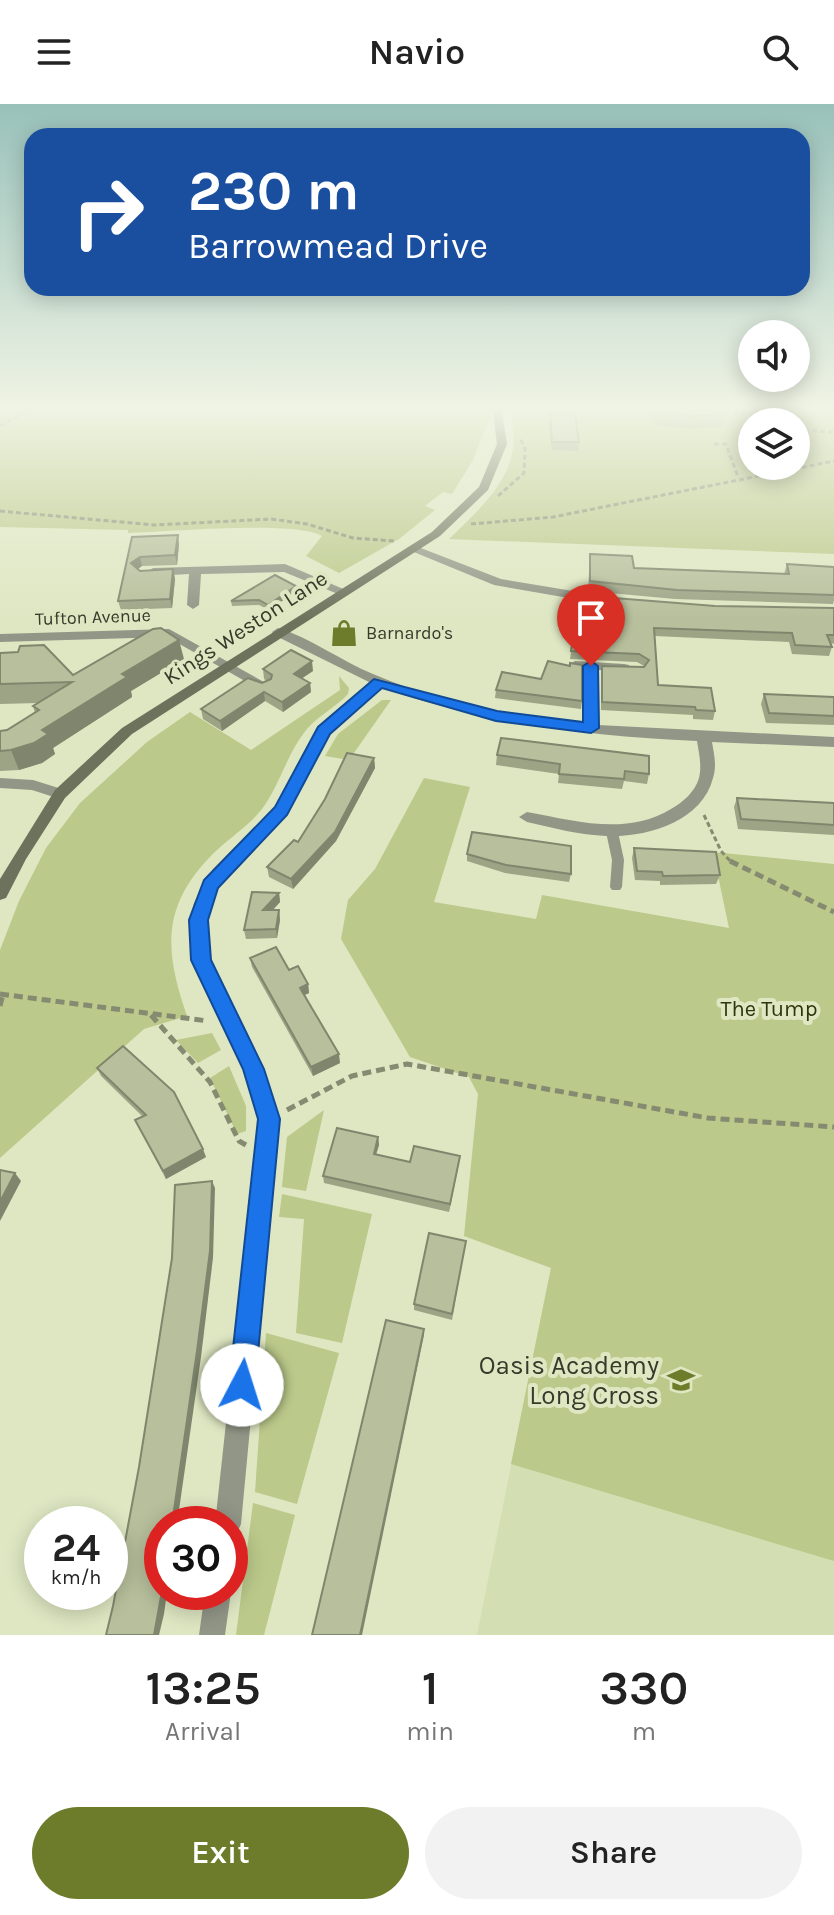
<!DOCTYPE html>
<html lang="en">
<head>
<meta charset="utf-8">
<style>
  :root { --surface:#fff; --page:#f2f2f2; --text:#222; --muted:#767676; --accent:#6d7c2a }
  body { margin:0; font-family:Karla,sans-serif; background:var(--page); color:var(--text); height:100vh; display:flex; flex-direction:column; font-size:30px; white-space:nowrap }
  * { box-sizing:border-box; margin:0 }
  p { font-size:26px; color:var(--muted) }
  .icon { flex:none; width:44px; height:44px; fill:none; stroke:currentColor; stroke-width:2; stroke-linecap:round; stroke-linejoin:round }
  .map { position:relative; height:1531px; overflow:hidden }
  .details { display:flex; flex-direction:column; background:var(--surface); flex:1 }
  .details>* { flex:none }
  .guide { position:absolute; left:24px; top:24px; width:786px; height:168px; border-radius:24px; box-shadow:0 4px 20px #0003; background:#1a4fa0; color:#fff; overflow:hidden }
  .controls { position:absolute; left:738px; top:216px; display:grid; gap:16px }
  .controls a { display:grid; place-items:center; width:72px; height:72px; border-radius:50%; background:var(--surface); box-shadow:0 4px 20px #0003; font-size:40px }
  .speed { position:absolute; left:24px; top:1402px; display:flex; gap:16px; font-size:40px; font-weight:700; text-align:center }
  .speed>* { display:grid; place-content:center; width:104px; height:104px; border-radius:50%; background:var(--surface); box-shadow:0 4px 20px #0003; line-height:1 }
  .speed small { font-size:20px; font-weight:400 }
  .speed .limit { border:12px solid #d22; background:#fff; color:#111 }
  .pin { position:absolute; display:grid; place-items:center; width:68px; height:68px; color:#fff; margin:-82px -34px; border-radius:50% 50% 50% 0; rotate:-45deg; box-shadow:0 0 8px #0007 }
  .pin .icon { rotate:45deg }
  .me { position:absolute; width:88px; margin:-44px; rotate:5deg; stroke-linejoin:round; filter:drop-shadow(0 0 6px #0008) }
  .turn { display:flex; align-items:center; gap:28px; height:168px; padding:0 32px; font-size:36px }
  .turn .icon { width:104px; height:104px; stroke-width:2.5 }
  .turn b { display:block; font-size:56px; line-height:68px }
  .eta { display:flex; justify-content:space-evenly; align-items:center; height:136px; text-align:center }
  .eta b { font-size:48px; font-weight:600; line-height:56px }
  .cta { display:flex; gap:16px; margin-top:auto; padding:16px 32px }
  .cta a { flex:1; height:92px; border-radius:48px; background:var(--accent); color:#fff; font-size:32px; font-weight:600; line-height:92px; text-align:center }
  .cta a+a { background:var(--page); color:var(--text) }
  header { display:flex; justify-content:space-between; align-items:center; height:104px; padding:0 32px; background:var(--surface); font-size:36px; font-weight:600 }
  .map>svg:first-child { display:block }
  .built { fill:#d3deb2 }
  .green { fill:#bbc98a; fill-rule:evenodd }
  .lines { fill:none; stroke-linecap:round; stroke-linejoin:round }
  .path-far1 { stroke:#848b71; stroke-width:3; stroke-dasharray:5 3; stroke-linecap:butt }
  .path { stroke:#848b71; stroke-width:5; stroke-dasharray:9 5; stroke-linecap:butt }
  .lane { fill:#929687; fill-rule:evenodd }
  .street { fill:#929687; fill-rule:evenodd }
  .secondary { fill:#6c725c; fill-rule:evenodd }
  .wall { fill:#9da486 }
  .shaded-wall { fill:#80866d }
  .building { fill:#b7bf9c; stroke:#80866d; stroke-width:2 }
  .route { fill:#1a73e8; stroke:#114b97; stroke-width:2 }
  .labels { text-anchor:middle; stroke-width:8; stroke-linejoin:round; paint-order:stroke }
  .far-street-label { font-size:18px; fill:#363a2b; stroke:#dee7c2 }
  .far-poi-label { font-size:18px; fill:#363a2b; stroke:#dee7c2; text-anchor:start }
  .street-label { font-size:22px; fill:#363a2b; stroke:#dee7c2 }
  .park-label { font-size:22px; fill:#2e350d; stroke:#dee7c2 }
  .near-poi-label { font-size:26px; fill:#363a2b; stroke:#dee7c2; text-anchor:end }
</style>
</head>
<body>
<header><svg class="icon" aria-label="menu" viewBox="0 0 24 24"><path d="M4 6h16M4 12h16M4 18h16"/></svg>Navio<svg class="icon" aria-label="search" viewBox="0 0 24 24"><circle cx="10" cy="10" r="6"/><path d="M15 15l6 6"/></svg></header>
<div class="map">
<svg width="834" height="1531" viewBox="0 0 834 1531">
  <rect width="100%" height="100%" fill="#dee7c2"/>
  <!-- built -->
  <path class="built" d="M551,1163L834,1193V1531H477Z"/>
  <!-- green -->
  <g class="green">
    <path d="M0,302H489L492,308L473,356L452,390L443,388L425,402L435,406L399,435L339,469L306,452L322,432C295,416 166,428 128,429V426L0,423Z"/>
    <path d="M509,302H834V450L449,435C489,396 528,363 509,302ZM752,318H796V362H752Z"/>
    <path d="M339,572L349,584L348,590C336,603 319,611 307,625C287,649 280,681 262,705C247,724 224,737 208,755C160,806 166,851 187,912L144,925L0,1054V846L19,797L46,744L80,699L147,638L190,608L251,646L340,586Z"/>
    <path d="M382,596H391L349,656L325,652L338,630Z"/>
    <path d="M424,674L470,683L434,798L536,815L542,791L729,824L713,748L834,760V1457L511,1360L551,1164L464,1132L478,990L469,973L410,953L341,835L348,796L375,765Z"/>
    <path d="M212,929L221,946L198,959L176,936Z"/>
    <path d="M229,962L246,1002V1027L237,1030L210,974Z"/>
    <path d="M324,1006L306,1087L282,1083L287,1033Z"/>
    <path d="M282,1090L372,1110L342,1239L296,1229L304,1115L279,1113Z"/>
    <path d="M266,1229L339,1249L297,1400L255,1388Z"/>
    <path d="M253,1399L295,1411L264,1531H236Z"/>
  </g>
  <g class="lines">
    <!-- path-far1 -->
    <g class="path-far1">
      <path d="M725,309L761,310L750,302"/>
      <path d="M0,322L38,302"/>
      <path d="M796,326L834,328"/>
      <path d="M714,340H726L738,373"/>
      <path d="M498,392L524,369L525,345L520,334"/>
      <path d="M0,407L154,421L271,415L307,420L353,434L394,437"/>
      <path d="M471,420L553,413L834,357"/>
      <path d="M704,711L721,747L732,759"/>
    </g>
    <!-- path -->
    <g class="path">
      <path d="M730,757L834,808"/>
      <path d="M0,890L208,917"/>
      <path d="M0,902L3,890"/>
      <path d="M151,911L210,978L239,1037L246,1041"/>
      <path d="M287,1006L352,972L407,960L708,1014L834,1023"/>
    </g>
    <!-- lane -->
    <path class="lane" d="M612,724L618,728L624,756L622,783L620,786H612L610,783L612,756L606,728Z"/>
    <!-- street -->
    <g class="street">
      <path d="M413,441L501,475L609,493L615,497L609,501L494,481L409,446L407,444Z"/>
      <path d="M285,460L348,487L342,491L338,490L284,468L201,470L199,501L193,505L187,501L189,470L153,472L147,468L153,464Z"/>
      <path d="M278,524C311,534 341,557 373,570C440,599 512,612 584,620V566L570,564L568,561L575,557L624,560L629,561V567L598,566V621L834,633V643L712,638C714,650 717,662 713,674C702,718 645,734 606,732C580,731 553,724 527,718L519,713L527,708C576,717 626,732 671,705C683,698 695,688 699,674C702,662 699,649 697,637C589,632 485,619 382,584L330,630L286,711L225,773L210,799L206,816L210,856L262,965L279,1015L241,1420L237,1429L230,1432V1420H215L259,1015L244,965L192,856L190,816L194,799L213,765L275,703L319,624L371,579L274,531L272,528Z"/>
      <path d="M169,525L271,582L264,586L259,585L167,533L0,538V530Z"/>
      <path d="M0,674L33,676L65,686L67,690L60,695L32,686L0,684Z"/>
      <path d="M230,1485L231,1488L225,1531H199L205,1488H230Z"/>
    </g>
    <!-- secondary -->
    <path class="secondary" d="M492,302H501L507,340L488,386L440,432L132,630L65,694L26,755L6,794L0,796V775L55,686L122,624L432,428L479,383L497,340Z"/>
  </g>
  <!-- wall -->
  <g class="wall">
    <path d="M648,302H722L725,310L722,323L690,325L654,321Z"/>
    <path d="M550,309L579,338L578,347L552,346L549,318Z"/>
    <path d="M132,433L179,440L177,461L142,462L138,465L140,467L173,465L175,475L172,504L121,506L118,497Z"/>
    <path d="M590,450L634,464L784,470L787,460L834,463V496L833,500L675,495L588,487Z"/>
    <path d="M296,482L297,487L269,506L259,501L232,502L231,497Z"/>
    <path d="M589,492L715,502L834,504V540L831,539L832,543L829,552L792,550L789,538L655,532L658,581L715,607L713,616L693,615V611L601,606V570L602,562H644L637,558L570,555L577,504L588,506Z"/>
    <path d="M0,549L73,571L184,555L131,587L132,593L53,644L55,650L42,659L19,666L0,667V627L7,626L35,609L33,602L38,599L0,600Z"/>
    <path d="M570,562L582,597L581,605L495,594L496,586L541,575Z"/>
    <path d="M263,565L313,567L302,574L310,579L311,588L283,608L265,597L222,627L203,615L201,605L267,577L264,575Z"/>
    <path d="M764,590L834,593V621L766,619L761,600Z"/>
    <path d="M497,651L649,670L647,680L624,677L622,685L558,679L559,670L496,661Z"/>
    <path d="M374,654L375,664L336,737L293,785L269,773L267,763L298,738Z"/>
    <path d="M737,694L834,699V731L738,725L734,703Z"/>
    <path d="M634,744L720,771L716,780L660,781V777L635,776L632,754Z"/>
    <path d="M467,750L571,770L569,778L505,769L467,757Z"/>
    <path d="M279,789L280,798L273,806H279L280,816L277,834L246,835L244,826Z"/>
    <path d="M250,854L289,866L308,880L309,889L305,891L340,959L313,972L252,863Z"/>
    <path d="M97,964L206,1053L166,1075L139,1024L142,1012L101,972Z"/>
    <path d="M378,1033L379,1041L376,1050L410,1058L460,1052L449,1108L324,1079L323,1072Z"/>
    <path d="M466,1137L452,1216L414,1206V1200Z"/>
  </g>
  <!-- shaded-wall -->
  <g class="shaded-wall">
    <path d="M178,431L179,440L177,461L175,451Z"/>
    <path d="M140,453L142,462L133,468L131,459Z"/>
    <path d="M173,465L175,475L172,504L170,495Z"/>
    <path d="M296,482L297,487L269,506L268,501Z"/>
    <path d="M179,536L184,555L131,587L132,593L53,644L55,650L42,659L19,666L11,646L42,626L122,570Z"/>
    <path d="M312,557L313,567L295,579L294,570Z"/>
    <path d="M310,579L311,588L283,608L282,598Z"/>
    <path d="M264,588L265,597L222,627L220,617Z"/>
    <path d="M374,654L375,664L336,737L293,785L291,775Z"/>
    <path d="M279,789L280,798L264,815L263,806Z"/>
    <path d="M279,806L280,816L277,834L276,825Z"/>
    <path d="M308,880L309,889L302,892L300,884Z"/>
    <path d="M339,950L340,959L313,972L311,963Z"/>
    <path d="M378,1033L379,1041L374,1057V1050Z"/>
    <path d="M203,1045L206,1053L166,1075L163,1067Z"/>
    <path d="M460,1052L459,1059L449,1108L450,1100Z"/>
    <path d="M15,1069L21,1077L0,1117V1098Z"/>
    <path d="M212,1077L215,1084L213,1154L201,1253L177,1420H172Z"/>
    <path d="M424,1225V1231L362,1531H360Z"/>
    <path d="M162,1488H167L164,1510L159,1531H154Z"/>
  </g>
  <!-- building -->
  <g class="building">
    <path d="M654,302H722L725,310L693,312L656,308Z"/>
    <path d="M550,309L575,310L579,338H552Z"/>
    <path d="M178,431L175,451L140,453L131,459L140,467L173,465L170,495L118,497L132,433Z"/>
    <path d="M590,450L632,452L634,464L789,470L787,460L834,463V491L677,486L590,477Z"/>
    <path d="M275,471L296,482L268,501L259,496L231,497Z"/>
    <path d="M589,492L715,502L834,504V531H827L832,543L795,541L792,529L654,524L658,581L711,584L715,607L696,606L695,603L602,598V562L644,563L649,556L639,550L571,547L577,504L589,506Z"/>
    <path d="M161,524L179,536L122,570L127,573L42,626L48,630L34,639L11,646L0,647V627L7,626L39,606L33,602L72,578L0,580V549L18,548L20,542L44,541L73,571L153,525Z"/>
    <path d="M291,546L312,557L294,570L310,579L282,598L264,588L220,617L201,605L248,574L262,579L271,575L272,571L263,565Z"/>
    <path d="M548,557L570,562V559L582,561V597L496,586L502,568L541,575Z"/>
    <path d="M764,590L834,593V612L769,609Z"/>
    <path d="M501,634L649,652V670L625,667L624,675L559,670L560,660L497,651Z"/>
    <path d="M347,649L374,654L335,728L291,775L267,763L294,736L298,738L325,695Z"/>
    <path d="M737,694L834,699V721L741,715Z"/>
    <path d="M472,728L571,742V770L506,761L467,750Z"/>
    <path d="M634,744L716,748L720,771L663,772L662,768L637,767Z"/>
    <path d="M252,788L279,789L263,806H279L276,825L244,826Z"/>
    <path d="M276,843L289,866L298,862L308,880L300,884L339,950L311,963L250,854Z"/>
    <path d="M123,942L174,988L203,1045L163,1067L135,1016L146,1011L97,964Z"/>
    <path d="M337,1024L378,1033L374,1050L410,1058L414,1042L460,1052L450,1100L323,1072Z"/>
    <path d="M0,1066L15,1069L0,1098Z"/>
    <path d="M212,1077L210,1147L197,1247L172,1420H162V1487L154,1531H106L113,1502L139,1363L172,1154L175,1081Z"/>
    <path d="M429,1129L466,1137L452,1210L414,1200Z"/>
    <path d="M386,1216L424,1225L360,1531H312Z"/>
  </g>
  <!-- sky -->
  <linearGradient id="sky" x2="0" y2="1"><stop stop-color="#98c1ba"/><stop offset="0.59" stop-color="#f0f4e4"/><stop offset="1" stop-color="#f0f4e4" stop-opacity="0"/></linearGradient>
  <rect width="834" height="516" fill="url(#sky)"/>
  <!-- route -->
  <path class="route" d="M591,557L598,562L599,624L591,629L496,617L382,584L330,630L287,711L218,784L208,816L211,856L264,965L280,1015L255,1281L252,1290L242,1294L233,1290L229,1281L258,1015L243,965L191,856L189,816L204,776L275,703L318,623L374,575L497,607L583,618V562Z"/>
  <!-- icons -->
  <defs>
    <g id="shop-bare" transform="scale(2.16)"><path d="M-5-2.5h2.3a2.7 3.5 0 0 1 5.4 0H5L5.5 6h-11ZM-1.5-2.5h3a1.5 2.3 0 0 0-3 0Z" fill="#6d7c2a" stroke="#dee7c2" stroke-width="2.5" paint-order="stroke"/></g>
    <g id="school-bare" transform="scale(2.16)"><path d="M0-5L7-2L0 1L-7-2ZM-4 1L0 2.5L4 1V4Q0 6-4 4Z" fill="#6d7c2a" stroke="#dee7c2" stroke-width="2.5" paint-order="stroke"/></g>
  </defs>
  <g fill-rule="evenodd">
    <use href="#shop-bare" x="344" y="529"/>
    <use href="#school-bare" x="681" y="1276"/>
  </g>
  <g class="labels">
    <!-- far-street labels -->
    <g class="far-street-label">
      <text transform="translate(93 513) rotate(-2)" y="6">Tufton Avenue</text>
    </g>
    <!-- far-poi labels -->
    <g class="far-poi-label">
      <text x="366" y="535">Barnardo's</text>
    </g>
    <!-- street labels -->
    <g class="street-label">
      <text transform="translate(245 523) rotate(-33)" y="8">Kings Weston Lane</text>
    </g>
    <!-- park labels -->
    <g class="park-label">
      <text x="769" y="912">The Tump</text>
    </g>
    <!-- near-poi labels -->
    <g class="near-poi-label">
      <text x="659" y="1270">Oasis Academy<tspan x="659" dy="30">Long Cross</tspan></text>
    </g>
  </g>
</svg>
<div class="controls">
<a><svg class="icon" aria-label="sound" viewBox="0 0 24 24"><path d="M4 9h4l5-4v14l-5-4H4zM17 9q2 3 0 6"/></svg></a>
<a><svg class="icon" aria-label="layers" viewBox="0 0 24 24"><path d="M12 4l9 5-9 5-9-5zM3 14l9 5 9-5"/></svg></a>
</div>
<div class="speed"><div>24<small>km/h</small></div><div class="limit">30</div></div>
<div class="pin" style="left:591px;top:562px;background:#d93025"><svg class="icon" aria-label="arrive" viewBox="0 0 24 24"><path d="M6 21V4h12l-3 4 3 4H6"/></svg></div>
<svg class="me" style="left:242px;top:1281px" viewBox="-20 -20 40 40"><circle r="19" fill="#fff"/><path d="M0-13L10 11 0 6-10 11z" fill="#1a73e8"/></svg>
<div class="guide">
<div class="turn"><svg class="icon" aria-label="right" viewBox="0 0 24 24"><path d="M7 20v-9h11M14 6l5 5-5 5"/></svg><div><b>230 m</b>Barrowmead Drive</div></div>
</div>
</div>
<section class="details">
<div class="eta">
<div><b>13:25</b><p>Arrival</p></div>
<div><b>1</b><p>min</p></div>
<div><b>330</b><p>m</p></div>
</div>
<div class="cta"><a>Exit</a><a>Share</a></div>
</section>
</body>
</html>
